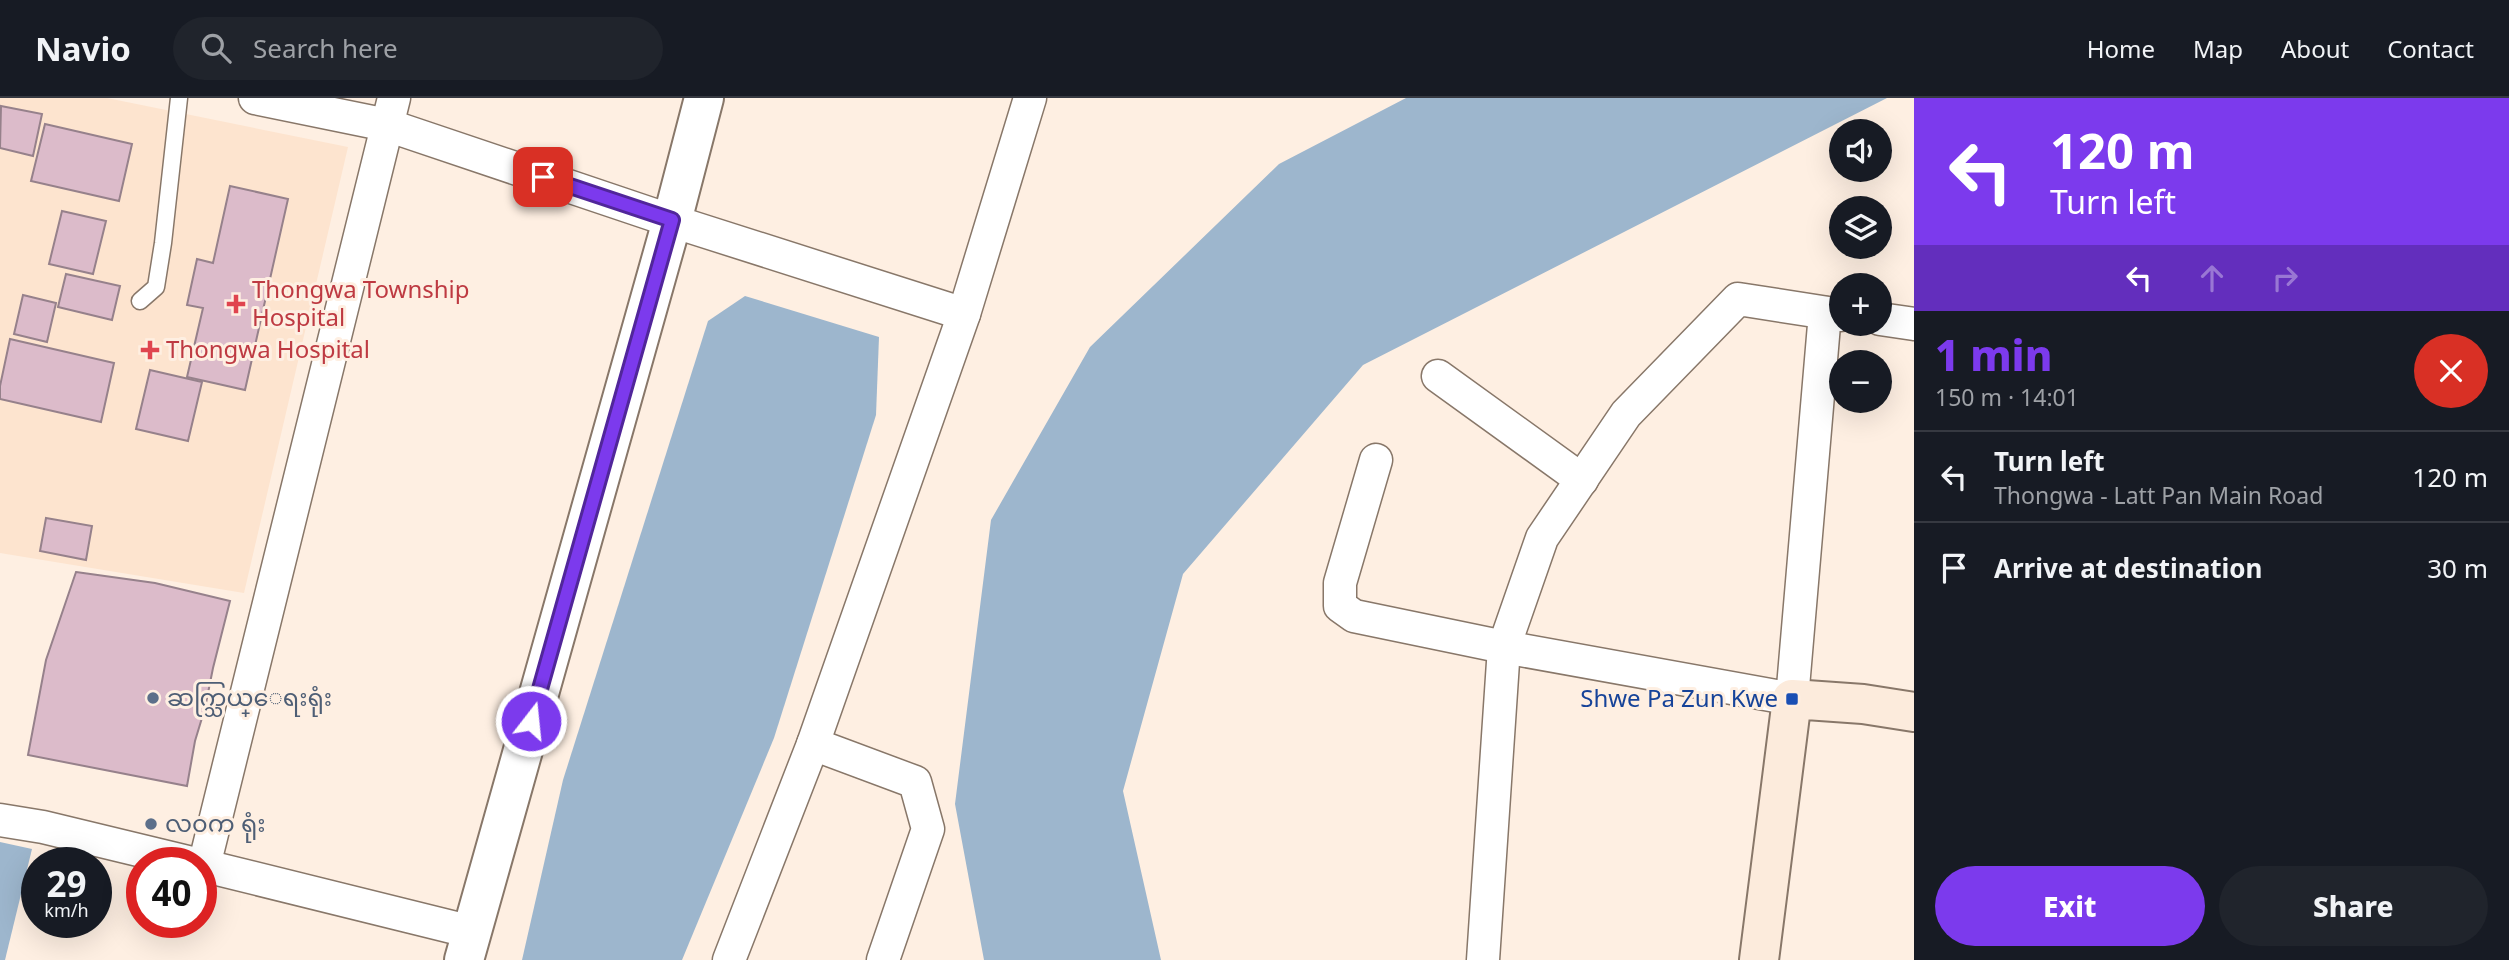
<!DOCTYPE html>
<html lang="en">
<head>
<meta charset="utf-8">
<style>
  :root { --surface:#171b24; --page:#20242c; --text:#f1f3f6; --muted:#9ea1a6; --line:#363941; --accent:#7c3aed }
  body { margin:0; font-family:"Noto Sans","Noto Sans Myanmar",sans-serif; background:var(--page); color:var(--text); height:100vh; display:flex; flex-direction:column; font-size:26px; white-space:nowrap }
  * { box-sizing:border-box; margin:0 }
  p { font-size:23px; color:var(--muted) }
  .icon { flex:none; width:38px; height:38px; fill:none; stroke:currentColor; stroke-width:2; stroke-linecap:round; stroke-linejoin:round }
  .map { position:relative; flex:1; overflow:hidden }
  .drawer { display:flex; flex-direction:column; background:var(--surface); width:595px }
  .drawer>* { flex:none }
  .hud { background:#7c3aed; color:#fff; overflow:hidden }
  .tools { position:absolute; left:1829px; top:21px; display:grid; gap:14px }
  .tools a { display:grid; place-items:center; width:63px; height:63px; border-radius:50%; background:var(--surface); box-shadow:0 7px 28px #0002; font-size:35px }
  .speed { position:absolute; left:21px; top:749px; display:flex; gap:14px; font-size:35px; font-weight:700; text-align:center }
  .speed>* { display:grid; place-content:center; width:91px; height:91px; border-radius:50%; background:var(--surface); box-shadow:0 7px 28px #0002; line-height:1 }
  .speed small { font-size:18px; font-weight:400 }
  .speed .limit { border:10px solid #d22; background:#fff; color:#111 }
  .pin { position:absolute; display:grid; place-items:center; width:60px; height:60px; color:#fff; margin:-30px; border-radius:14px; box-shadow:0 4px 10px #0006 }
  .me { position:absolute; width:77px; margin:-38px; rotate:16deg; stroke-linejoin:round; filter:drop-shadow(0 0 5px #0008) }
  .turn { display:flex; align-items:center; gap:24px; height:147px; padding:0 21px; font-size:32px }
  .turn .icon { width:91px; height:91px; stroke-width:2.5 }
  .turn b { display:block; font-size:49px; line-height:60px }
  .lanes { display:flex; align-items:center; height:66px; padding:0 21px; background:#0003; justify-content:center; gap:35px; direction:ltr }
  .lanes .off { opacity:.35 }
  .round { display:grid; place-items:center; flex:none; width:74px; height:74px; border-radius:37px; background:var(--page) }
  .overview { display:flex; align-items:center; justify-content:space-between; height:119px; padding:0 21px }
  h1 { font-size:42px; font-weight:800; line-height:52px; color:var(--accent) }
  .button { display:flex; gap:14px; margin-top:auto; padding:14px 21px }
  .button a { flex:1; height:80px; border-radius:42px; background:var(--accent); color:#fff; font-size:28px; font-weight:800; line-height:80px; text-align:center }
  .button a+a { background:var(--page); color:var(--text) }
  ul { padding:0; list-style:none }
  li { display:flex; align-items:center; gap:21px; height:91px; padding:0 21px; border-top:2px solid var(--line) }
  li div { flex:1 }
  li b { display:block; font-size:26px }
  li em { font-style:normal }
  header { display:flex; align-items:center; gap:42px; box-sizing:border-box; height:98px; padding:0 35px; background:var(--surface); border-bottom:2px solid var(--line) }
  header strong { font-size:33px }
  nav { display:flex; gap:38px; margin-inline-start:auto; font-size:24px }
  .search { width:490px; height:63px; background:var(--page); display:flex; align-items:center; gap:18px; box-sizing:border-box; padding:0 24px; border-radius:38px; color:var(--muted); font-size:26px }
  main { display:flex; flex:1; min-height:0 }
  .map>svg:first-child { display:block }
  .built { fill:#fde4cf }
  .water { fill:#9db6cd }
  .building { fill:#dcbbca; stroke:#96818b; stroke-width:2 }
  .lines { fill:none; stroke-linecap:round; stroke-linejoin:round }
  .service-casing { stroke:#887769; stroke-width:19 }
  .minor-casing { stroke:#887769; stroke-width:35 }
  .tertiary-casing { stroke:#887769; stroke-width:42 }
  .secondary-casing { stroke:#887769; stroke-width:42 }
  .service { stroke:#fff; stroke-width:16 }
  .minor { stroke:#fff; stroke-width:32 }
  .tertiary { stroke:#fff; stroke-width:38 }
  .secondary { stroke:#fcebdc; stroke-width:38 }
  .route-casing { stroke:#51269a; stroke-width:18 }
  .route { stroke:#7c3aed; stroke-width:12 }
  .health-dot { fill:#e0444e; stroke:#feefe2; stroke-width:2.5 }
  .service-dot { fill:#5c6f8a; stroke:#feefe2; stroke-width:2.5 }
  .transit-dot { fill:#1a4fb4; stroke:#feefe2; stroke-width:2.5 }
  .labels { text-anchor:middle; stroke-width:6; stroke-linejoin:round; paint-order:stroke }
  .health-label { font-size:24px; fill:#be3a42; stroke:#feefe2; text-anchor:start }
  .service-label { font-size:24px; fill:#4e5e75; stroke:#feefe2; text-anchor:start }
  .transit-label { font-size:24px; fill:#164399; stroke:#feefe2; text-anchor:end }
</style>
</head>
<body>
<header>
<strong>Navio</strong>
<div class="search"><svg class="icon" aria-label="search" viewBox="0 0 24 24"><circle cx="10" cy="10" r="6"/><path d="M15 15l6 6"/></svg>Search here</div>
<nav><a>Home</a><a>Map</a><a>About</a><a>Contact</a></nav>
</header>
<main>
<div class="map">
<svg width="1914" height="862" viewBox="0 0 1914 862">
  <rect width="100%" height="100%" fill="#feefe2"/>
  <!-- built -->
  <path class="built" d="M0,0H107L348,49L244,495L0,455Z"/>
  <!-- water -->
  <g class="water">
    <path d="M1406,0H1887L1363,267L1183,476L1123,693L1161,862H984L955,706L991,422L1090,249L1279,66Z"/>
    <path d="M745,198L879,239L876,317L774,640L682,862H522L563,682L708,223Z"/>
    <path d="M0,744L32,751L5,862H0Z"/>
  </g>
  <!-- building -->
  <g class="building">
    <path d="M1,8L42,16L33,58L0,50Z"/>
    <path d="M45,26L132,46L119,103L31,83Z"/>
    <path d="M230,88L288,101L245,292L187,279L203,210L187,207L197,161L213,165Z"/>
    <path d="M62,113L106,123L93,176L49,166Z"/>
    <path d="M66,176L120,188L112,222L58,209Z"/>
    <path d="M23,197L56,205L47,244L14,236Z"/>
    <path d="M10,241L114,265L101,324L0,301V288Z"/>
    <path d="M150,272L202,284L188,343L136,331Z"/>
    <path d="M46,420L92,428L86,462L40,453Z"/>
    <path d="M76,474L155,485L230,503L213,570L205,610L195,643L187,688L28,657L46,562Z"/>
  </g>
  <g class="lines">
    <!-- service casing -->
    <g class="service-casing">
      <path id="service" d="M140,203L156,189L163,145L179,0"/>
    </g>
    <!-- minor casing -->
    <g class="minor-casing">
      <g id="minor">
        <path d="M255,0L387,27L672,123L964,216"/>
        <path d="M1880,221L1914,226"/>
        <path d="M1438,278L1582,382"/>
        <path d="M1376,362L1340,485V508L1354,518L1504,549L1792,601L1825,215"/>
        <path d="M813,646L915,684L928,731L883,862"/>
        <path d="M0,722L43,729L192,765"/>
        <path d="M201,767L472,834"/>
        <path d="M204,768L394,0"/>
        <path d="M729,862L813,646L964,216L1030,0"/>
        <path d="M1483,862L1504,549L1542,440L1626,316L1738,201L1841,217"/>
      </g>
    </g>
    <!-- tertiary casing -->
    <g class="tertiary-casing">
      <path id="tertiary" d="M464,862L672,123L704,0"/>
    </g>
    <!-- secondary casing -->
    <g class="secondary-casing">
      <path id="secondary" d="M1759,862L1792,601L1863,606L1914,614"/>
    </g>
    <!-- service -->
    <use href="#service" class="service"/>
    <!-- minor -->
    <use href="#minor" class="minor"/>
    <!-- tertiary -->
    <use href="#tertiary" class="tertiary"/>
    <!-- secondary -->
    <use href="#secondary" class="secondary"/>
  </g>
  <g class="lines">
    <!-- route casing -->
    <g class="route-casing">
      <path id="route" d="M531,623L672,122L543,79"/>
    </g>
    <!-- route -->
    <use href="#route" class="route"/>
  </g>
  <!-- markers -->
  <g class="health-dot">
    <path d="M232.5 195.5h7v7h7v7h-7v7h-7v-7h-7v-7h7z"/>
    <path d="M146.5 241.5h7v7h7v7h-7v7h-7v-7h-7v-7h7z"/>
  </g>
  <g class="service-dot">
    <circle cx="153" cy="600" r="7"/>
    <circle cx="151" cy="726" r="7"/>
  </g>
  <rect class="transit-dot" x="1785" y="594" width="14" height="14" rx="3.5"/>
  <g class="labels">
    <!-- health labels -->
    <g class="health-label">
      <text x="252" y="200">Thongwa Township<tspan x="252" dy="28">Hospital</tspan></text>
      <text x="166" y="260">Thongwa Hospital</text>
    </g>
    <!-- service labels -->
    <g class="service-label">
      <text x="167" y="608">ဆက္သြယ္ေရးရုံး</text>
      <text x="165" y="734">လ၀က ရုံး</text>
    </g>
    <!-- transit labels -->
    <g class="transit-label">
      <text x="1778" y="609">Shwe Pa Zun Kwe</text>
    </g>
  </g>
</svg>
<div class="tools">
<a><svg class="icon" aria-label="sound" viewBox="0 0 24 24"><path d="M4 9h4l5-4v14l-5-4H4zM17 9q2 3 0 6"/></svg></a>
<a><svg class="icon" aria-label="layers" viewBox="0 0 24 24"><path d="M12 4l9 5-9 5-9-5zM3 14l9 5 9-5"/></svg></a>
<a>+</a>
<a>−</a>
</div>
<div class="speed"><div>29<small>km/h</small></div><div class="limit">40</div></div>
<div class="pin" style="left:543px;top:79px;background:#d93025"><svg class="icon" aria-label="arrive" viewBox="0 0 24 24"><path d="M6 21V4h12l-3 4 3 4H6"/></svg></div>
<svg class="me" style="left:531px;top:623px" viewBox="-20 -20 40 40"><circle r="17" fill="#7c3aed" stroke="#fff" stroke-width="3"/><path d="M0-11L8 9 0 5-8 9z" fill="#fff"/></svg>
</div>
<section class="drawer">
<div class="hud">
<div class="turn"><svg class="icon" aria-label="left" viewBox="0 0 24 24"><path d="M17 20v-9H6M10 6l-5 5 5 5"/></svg><div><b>120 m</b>Turn left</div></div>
<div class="lanes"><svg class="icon" aria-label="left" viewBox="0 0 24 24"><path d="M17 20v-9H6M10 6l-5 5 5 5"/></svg><svg class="icon off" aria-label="ahead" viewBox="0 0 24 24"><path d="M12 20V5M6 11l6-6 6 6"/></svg><svg class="icon off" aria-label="right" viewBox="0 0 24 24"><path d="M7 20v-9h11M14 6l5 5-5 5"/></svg></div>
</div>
<div class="overview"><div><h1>1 min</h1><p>150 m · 14:01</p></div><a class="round" style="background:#d93025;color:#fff"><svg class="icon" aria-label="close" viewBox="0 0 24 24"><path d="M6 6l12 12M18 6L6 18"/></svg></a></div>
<ul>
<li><svg class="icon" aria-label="left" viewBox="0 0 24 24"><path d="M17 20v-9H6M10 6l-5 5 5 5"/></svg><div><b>Turn left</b><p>Thongwa - Latt Pan Main Road</p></div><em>120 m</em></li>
<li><svg class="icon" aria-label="arrive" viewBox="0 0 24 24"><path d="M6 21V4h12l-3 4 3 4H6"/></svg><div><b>Arrive at destination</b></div><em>30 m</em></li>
</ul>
<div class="button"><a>Exit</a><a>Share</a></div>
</section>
</main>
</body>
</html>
